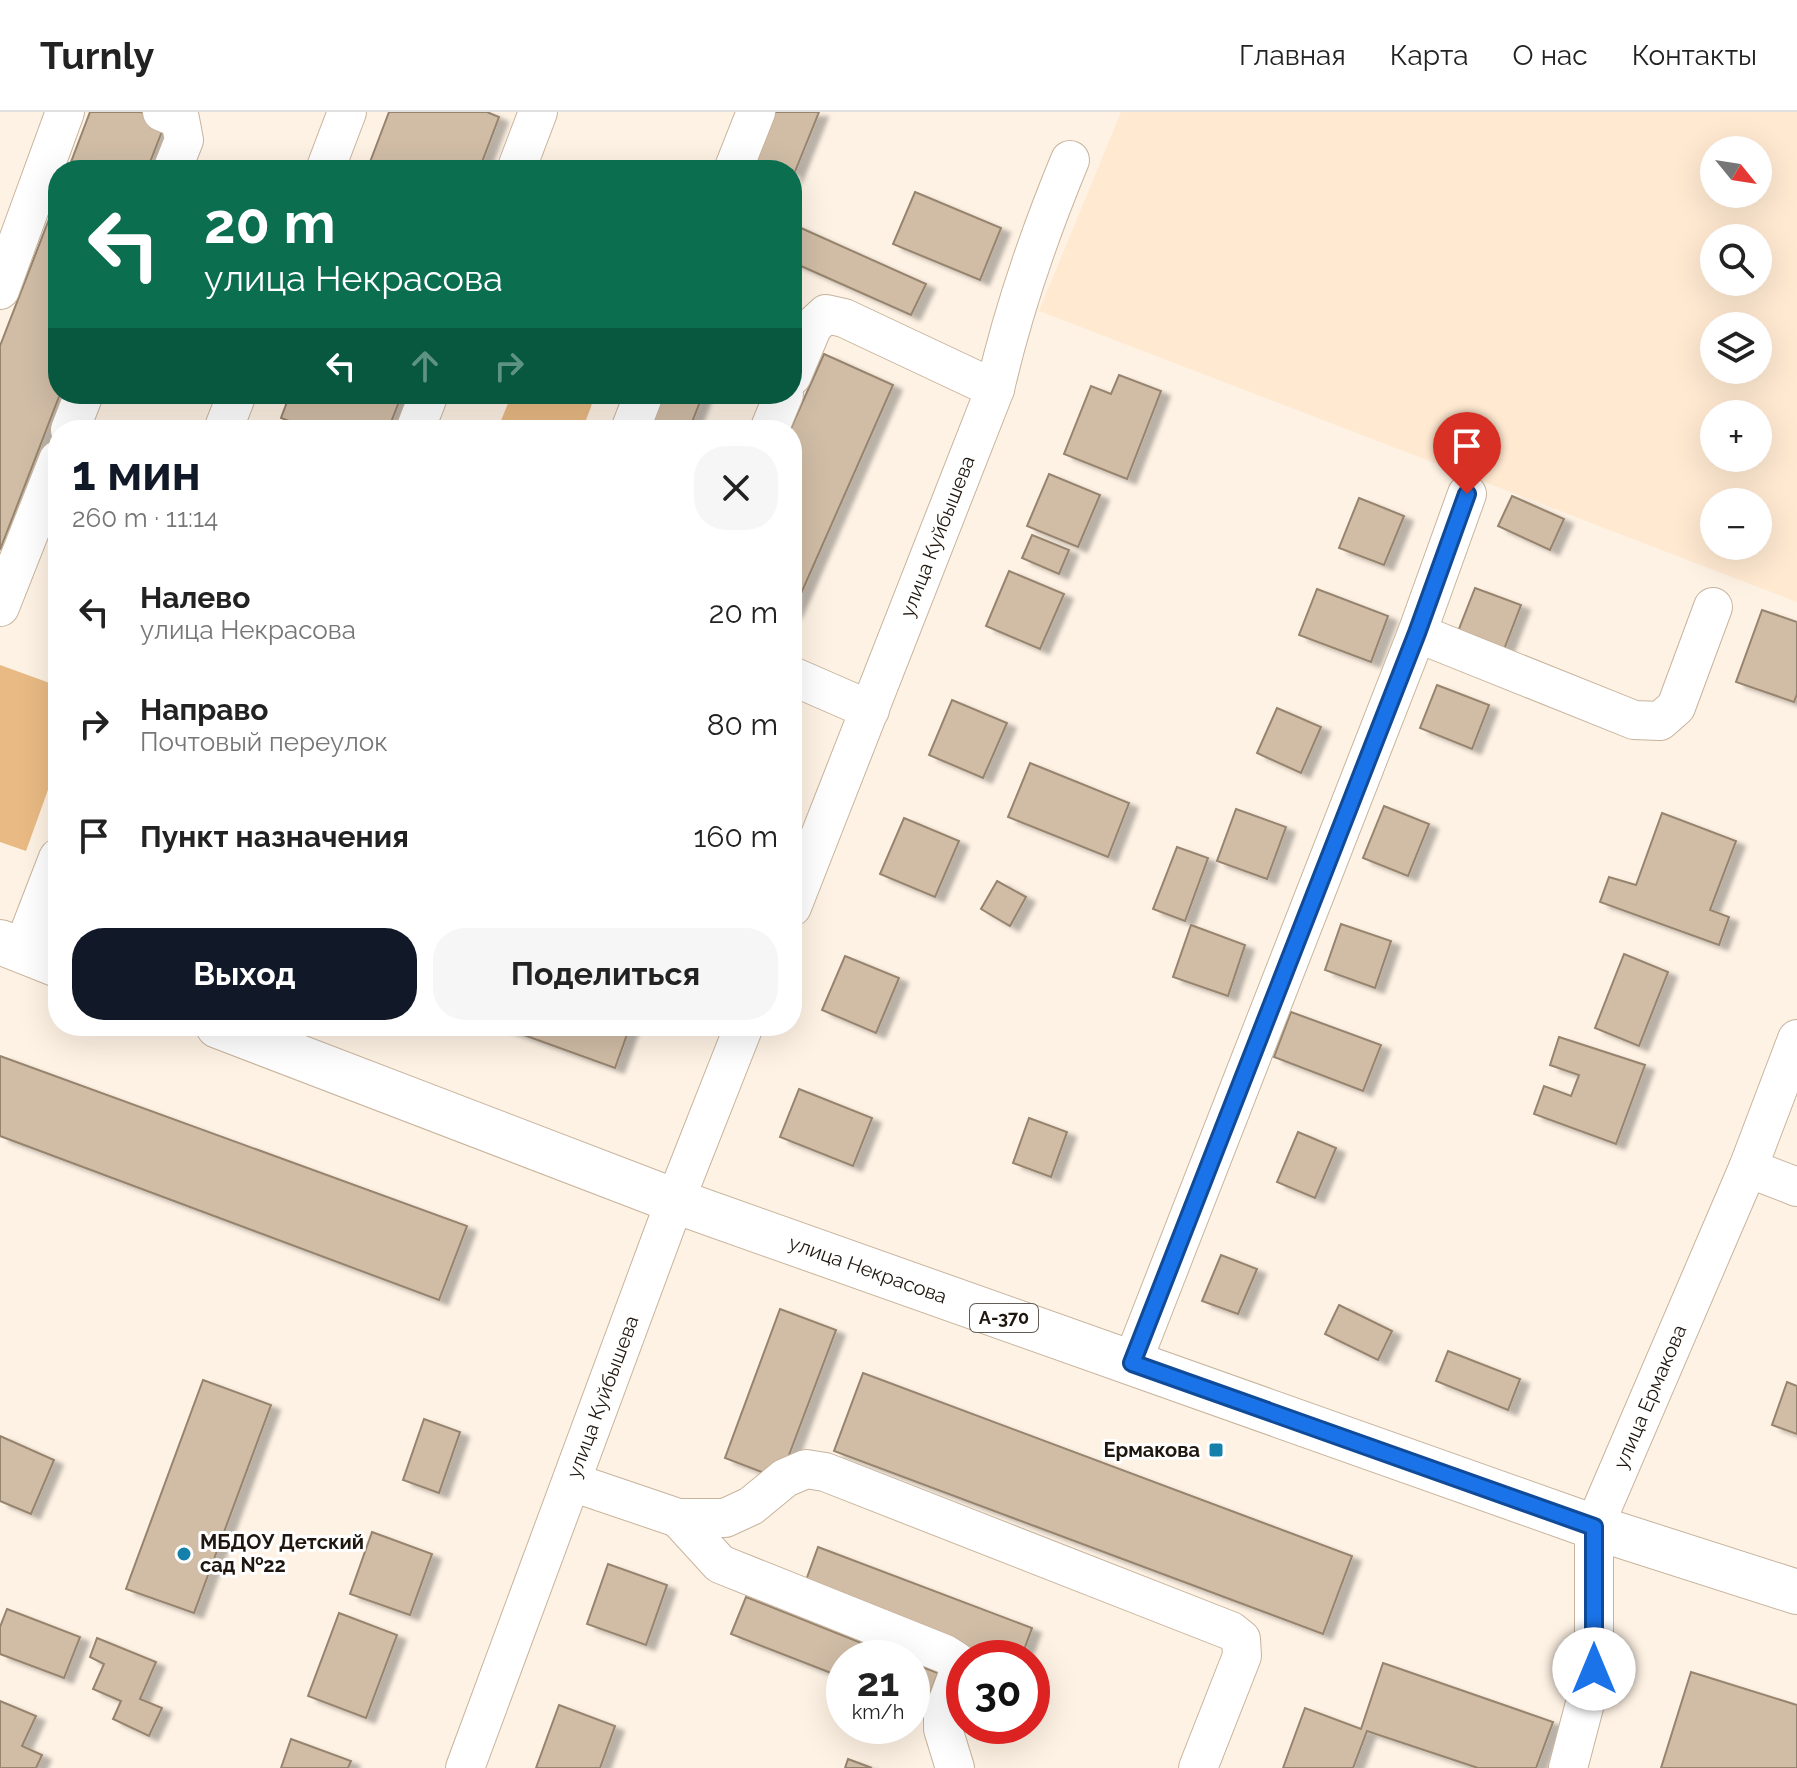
<!DOCTYPE html>
<html lang="ru">
<head>
<meta charset="utf-8">
<style>
  :root { --surface:#fff; --page:#f6f6f6; --text:#222; --muted:#767676; --line:#e0e0e0; --accent:#111827 }
  body { margin:0; font-family:Raleway,sans-serif; background:var(--page); color:var(--text); height:100vh; display:flex; flex-direction:column; font-size:30px; white-space:nowrap }
  * { box-sizing:border-box; margin:0 }
  p { font-size:26px; color:var(--muted) }
  .icon { flex:none; width:44px; height:44px; fill:none; stroke:currentColor; stroke-width:2; stroke-linecap:round; stroke-linejoin:round }
  .map { position:relative; flex:1; overflow:hidden }
  .drawer { position:absolute; left:48px; top:308px; width:754px; height:616px; display:flex; flex-direction:column; background:var(--surface); border-radius:32px; box-shadow:0 8px 32px #0002 }
  .drawer>* { flex:none }
  .hud { position:absolute; left:48px; top:48px; width:754px; height:244px; border-radius:32px; box-shadow:0 8px 32px #0002; background:#0b6e4f; color:#fff; overflow:hidden }
  .needle { width:52px; rotate:120deg }
  .tools { position:absolute; left:1700px; top:24px; display:grid; gap:16px }
  .tools a { display:grid; place-items:center; width:72px; height:72px; border-radius:50%; background:var(--surface); box-shadow:0 8px 32px #0002; font-size:40px }
  .speed { position:absolute; left:826px; top:1528px; display:flex; gap:16px; font-size:40px; font-weight:700; text-align:center }
  .speed>* { display:grid; place-content:center; width:104px; height:104px; border-radius:50%; background:var(--surface); box-shadow:0 8px 32px #0002; line-height:1 }
  .speed small { font-size:20px; font-weight:400 }
  .speed .limit { border:12px solid #d22; background:#fff; color:#111 }
  .pin { position:absolute; display:grid; place-items:center; width:68px; height:68px; color:#fff; margin:-82px -34px; border-radius:50% 50% 50% 0; rotate:-45deg; box-shadow:0 0 8px #0007 }
  .pin .icon { rotate:45deg }
  .me { position:absolute; width:88px; margin:-44px; rotate:0deg; stroke-linejoin:round; filter:drop-shadow(0 0 6px #0008) }
  .turn { display:flex; align-items:center; gap:28px; height:168px; padding:0 24px; font-size:36px }
  .turn .icon { width:104px; height:104px; stroke-width:2.5 }
  .turn b { display:block; font-size:56px; line-height:68px }
  .lanes { display:flex; align-items:center; height:76px; padding:0 24px; background:#0003; justify-content:center; gap:40px; direction:ltr }
  .lanes .off { opacity:.35 }
  .round { display:grid; place-items:center; flex:none; width:84px; height:84px; border-radius:32px; background:var(--page) }
  .overview { display:flex; align-items:center; justify-content:space-between; height:136px; padding:0 24px }
  h1 { font-size:48px; font-weight:700; line-height:60px; color:var(--accent) }
  .primary-button { display:flex; gap:16px; margin-top:auto; padding:16px 24px }
  .primary-button a { flex:1; height:92px; border-radius:32px; background:var(--accent); color:#fff; font-size:32px; font-weight:700; line-height:92px; text-align:center }
  .primary-button a+a { background:var(--page); color:var(--text) }
  ul { padding:0; list-style:none }
  li { display:flex; align-items:center; gap:24px; height:112px; padding:0 24px }
  li div { flex:1 }
  li b { display:block; font-size:30px }
  li em { font-style:normal }
  header { display:flex; align-items:center; gap:48px; box-sizing:border-box; height:112px; padding:0 40px; background:var(--surface); border-bottom:2px solid var(--line) }
  header strong { font-size:38px }
  nav { display:flex; gap:44px; margin-inline-start:auto; font-size:28px }
  .map>svg:first-child { display:block }
  .built { fill:#ffe9d1; fill-rule:evenodd }
  .green { fill:#e9ba84 }
  .building { fill:#d1bda6; stroke:#97846e; stroke-width:2; filter:url(#shadow) }
  .lines { fill:none; stroke-linecap:round; stroke-linejoin:round }
  .minor-casing { stroke:#c8b49d; stroke-width:40 }
  .major-casing { stroke:#c8b49d; stroke-width:46 }
  .minor { stroke:#fff; stroke-width:38 }
  .major { stroke:#fff; stroke-width:44 }
  .route-casing { stroke:#114b97; stroke-width:20 }
  .route { stroke:#1a73e8; stroke-width:14 }
  .poi-dot { fill:#1581aa; stroke:#fff; stroke-width:3 }
  .labels { text-anchor:middle; stroke-width:6; stroke-linejoin:round; paint-order:stroke }
  .shield { fill:#fff; stroke:#625d57; stroke-width:2 }
  .shield-label { font-size:18px; font-weight:bold; fill:#1f170f }
  .street-label { font-size:20px; fill:#1f170f; stroke:#fff }
  .poi-label { font-size:20px; font-weight:bold; fill:#1f170f; stroke:#fff; text-anchor:end }
</style>
</head>
<body>
<header>
<strong>Turnly</strong>
<nav><a>Главная</a><a>Карта</a><a>О нас</a><a>Контакты</a></nav>
</header>
<div class="map">
<svg width="1797" height="1656" viewBox="0 0 1797 1656">
  <defs>
    <filter id="shadow"><feDropShadow dx="9" dy="5" stdDeviation="2" flood-color="#0004"/></filter>
  </defs>
  <rect width="100%" height="100%" fill="#fef2e4"/>
  <!-- built -->
  <path class="built" d="M1121,0H1797V490L1039,199ZM1714,38H1758V82H1714ZM1714,126H1758V170H1714ZM1714,214H1758V258H1714ZM1714,302H1758V346H1714ZM1714,390H1758V434H1714Z"/>
  <!-- green -->
  <g class="green">
    <path d="M512,282H593L594,283L591,295L582,318H497Z"/>
    <path d="M0,553L58,574V650L26,739L0,730Z"/>
  </g>
  <!-- building -->
  <g class="building">
    <path d="M90,0H141L166,9L147,58H68Z"/>
    <path d="M389,0H487L499,5L479,58H367Z"/>
    <path d="M768,0H819L792,67V58H745Z"/>
    <path d="M915,80L1001,116L980,168L893,132Z"/>
    <path d="M58,84V282H60L0,438V234Z"/>
    <path d="M792,112L926,172L911,203L792,150Z"/>
    <path d="M824,242L893,273L792,502V318H790Z"/>
    <path d="M1119,263L1161,279L1127,367L1064,342L1091,274L1111,282Z"/>
    <path d="M290,282H402L388,318H312L281,306Z"/>
    <path d="M657,282H703L689,318H643Z"/>
    <path d="M1049,362L1100,383L1078,435L1027,414Z"/>
    <path d="M1512,384L1564,407L1550,438L1498,414Z"/>
    <path d="M1359,386L1404,404L1384,453L1339,436Z"/>
    <path d="M1032,423L1069,438L1059,462L1022,446Z"/>
    <path d="M1009,459L1064,482L1040,537L986,514Z"/>
    <path d="M1475,476L1521,493L1503,540L1457,522Z"/>
    <path d="M1317,477L1388,504L1371,550L1299,523Z"/>
    <path d="M1762,498L1797,510V582L1794,590L1736,570Z"/>
    <path d="M1437,573L1489,593L1472,637L1420,616Z"/>
    <path d="M952,588L1007,611L983,666L929,643Z"/>
    <path d="M1277,596L1321,615L1301,661L1257,641Z"/>
    <path d="M1030,651L1129,691L1108,745L1008,705Z"/>
    <path d="M1384,694L1429,712L1408,764L1363,746Z"/>
    <path d="M1236,697L1286,715L1267,767L1217,749Z"/>
    <path d="M1662,701L1736,729L1710,798L1729,805L1719,833L1600,790L1609,765L1636,773Z"/>
    <path d="M904,706L959,729L935,785L880,762Z"/>
    <path d="M1177,735L1208,746L1185,809L1153,797Z"/>
    <path d="M997,769L1026,785L1010,814L981,797Z"/>
    <path d="M1341,812L1391,829L1375,876L1325,858Z"/>
    <path d="M1191,813L1245,833L1228,884L1173,865Z"/>
    <path d="M1624,842L1668,860L1639,934L1595,916Z"/>
    <path d="M845,844L899,866L876,921L822,898Z"/>
    <path d="M1291,900L1381,933L1363,979L1274,945Z"/>
    <path d="M499,914H630L615,956Z"/>
    <path d="M1559,925L1645,953L1616,1032L1534,1002L1544,974L1571,984L1579,963L1550,953Z"/>
    <path d="M0,944L467,1114L439,1188L0,1024Z"/>
    <path d="M799,977L872,1006L853,1054L780,1025Z"/>
    <path d="M1029,1006L1067,1020L1051,1065L1013,1051Z"/>
    <path d="M1298,1020L1336,1036L1315,1086L1277,1070Z"/>
    <path d="M1221,1143L1257,1157L1238,1202L1202,1189Z"/>
    <path d="M1339,1193L1392,1219L1378,1248L1325,1222Z"/>
    <path d="M780,1197L836,1218L780,1367L725,1346Z"/>
    <path d="M1448,1239L1520,1267L1508,1298L1436,1269Z"/>
    <path d="M863,1261L1352,1444L1323,1522L834,1339Z"/>
    <path d="M203,1268L271,1293L194,1501L126,1477Z"/>
    <path d="M1787,1270L1797,1274V1322L1772,1313Z"/>
    <path d="M424,1307L460,1320L439,1381L403,1368Z"/>
    <path d="M0,1324L54,1348L31,1402L0,1389Z"/>
    <path d="M372,1420L432,1442L410,1503L350,1482Z"/>
    <path d="M818,1435L1032,1516L1021,1546H976L978,1540L804,1474Z"/>
    <path d="M608,1452L667,1473L646,1533L587,1512Z"/>
    <path d="M746,1485L899,1546H844V1566L731,1522Z"/>
    <path d="M7,1497L80,1525L64,1566L0,1542V1515Z"/>
    <path d="M339,1501L397,1523L366,1606L308,1584Z"/>
    <path d="M97,1526L156,1550L140,1587L162,1596L149,1624L113,1607L121,1589L93,1577L104,1552L90,1545Z"/>
    <path d="M912,1551L938,1561L924,1597L912,1593Z"/>
    <path d="M1383,1551L1553,1610L1536,1656H1478L1367,1619L1353,1656H1283L1305,1596L1361,1617Z"/>
    <path d="M1691,1560L1797,1593V1656H1661Z"/>
    <path d="M0,1589L36,1604L22,1634L42,1643L36,1656H0Z"/>
    <path d="M559,1593L615,1614L600,1656H536Z"/>
    <path d="M291,1627L351,1649L348,1656H281Z"/>
    <path d="M848,1647L872,1656H845Z"/>
  </g>
  <g class="lines">
    <!-- minor casing -->
    <g class="minor-casing">
      <g id="minor">
        <path d="M162,0L180,7L184,28L172,58"/>
        <path d="M325,58L347,0"/>
        <path d="M516,58L538,0"/>
        <path d="M733,58L756,0"/>
        <path d="M0,178L65,0"/>
        <path d="M792,264L813,214L826,202L844,206L995,277"/>
        <path d="M70,318L84,282"/>
        <path d="M223,318L237,282"/>
        <path d="M415,318L429,282"/>
        <path d="M630,318L644,282"/>
        <path d="M769,318L784,282"/>
        <path d="M0,495L58,348"/>
        <path d="M1417,521L1634,608L1660,609L1676,595L1713,495"/>
        <path d="M792,564L870,598"/>
        <path id="s1" d="M792,795L995,277C1013,198 1039,123 1070,48"/>
        <path d="M22,839L58,746"/>
        <path d="M1748,1056L1797,1075"/>
        <path d="M1132,1251L1417,521L1467,382"/>
        <path d="M572,1370L678,1406H725L751,1394L785,1366L806,1357L825,1360L1231,1519L1241,1527L1242,1544L1198,1656"/>
        <path d="M678,1406L720,1452L945,1542L956,1549L958,1562L943,1602V1617L955,1656"/>
        <path id="s2" d="M465,1656L675,1089L744,914"/>
        <path id="s3" d="M1568,1656L1594,1557V1415L1748,1056L1797,927"/>
      </g>
    </g>
    <!-- major casing -->
    <g class="major-casing">
      <g id="major">
        <path d="M0,830L58,853"/>
        <path id="s4" d="M218,914L675,1089L1594,1415L1797,1480"/>
      </g>
    </g>
    <!-- minor -->
    <use href="#minor" class="minor"/>
    <!-- major -->
    <use href="#major" class="major"/>
  </g>
  <g class="lines">
    <!-- route casing -->
    <g class="route-casing">
      <path id="route" d="M1467,382L1417,521L1132,1251L1594,1415V1557"/>
    </g>
    <!-- route -->
    <use href="#route" class="route"/>
  </g>
  <!-- markers -->
  <g class="poi-dot">
    <rect x="1208" y="1330" width="16" height="16" rx="4"/>
    <circle cx="184" cy="1442" r="8"/>
  </g>
  <g class="labels">
    <!-- shield labels -->
    <rect class="shield" x="970" y="1192" width="68" height="28" rx="6"/>
    <g class="shield-label">
      <text x="1004" y="1212">А-370</text>
    </g>
    <!-- street labels -->
    <g class="street-label">
      <text dy="7" stroke="none"><textPath href="#s1" startOffset="398">улица Куйбышева</textPath></text>
      <text dy="7" stroke="none"><textPath href="#s4" startOffset="694">улица Некрасова</textPath></text>
      <text dy="7" stroke="none"><textPath href="#s2" startOffset="396">улица Куйбышева</textPath></text>
      <text dy="7" stroke="none"><textPath href="#s3" startOffset="386">улица Ермакова</textPath></text>
    </g>
    <!-- poi labels -->
    <g class="poi-label">
      <text x="1200" y="1345">Ермакова</text>
      <text x="200" y="1437" text-anchor="start">МБДОУ Детский<tspan x="200" dy="23">сад №22</tspan></text>
    </g>
  </g>
</svg>
<div class="tools">
<a><svg class="needle" viewBox="-14 -14 28 28"><path d="M0-13l5 13h-10z" fill="#e53935"/><path d="M0 13l5-13h-10z" fill="#767676"/></svg></a>
<a><svg class="icon" aria-label="search" viewBox="0 0 24 24"><circle cx="10" cy="10" r="6"/><path d="M15 15l6 6"/></svg></a>
<a><svg class="icon" aria-label="layers" viewBox="0 0 24 24"><path d="M12 4l9 5-9 5-9-5zM3 14l9 5 9-5"/></svg></a>
<a>+</a>
<a>−</a>
</div>
<div class="speed"><div>21<small>km/h</small></div><div class="limit">30</div></div>
<div class="pin" style="left:1467px;top:382px;background:#d93025"><svg class="icon" aria-label="arrive" viewBox="0 0 24 24"><path d="M6 21V4h12l-3 4 3 4H6"/></svg></div>
<svg class="me" style="left:1594px;top:1557px" viewBox="-20 -20 40 40"><circle r="19" fill="#fff"/><path d="M0-13L10 11 0 6-10 11z" fill="#1a73e8"/></svg>
<div class="hud">
<div class="turn"><svg class="icon" aria-label="left" viewBox="0 0 24 24"><path d="M17 20v-9H6M10 6l-5 5 5 5"/></svg><div><b>20 m</b>улица Некрасова</div></div>
<div class="lanes"><svg class="icon" aria-label="left" viewBox="0 0 24 24"><path d="M17 20v-9H6M10 6l-5 5 5 5"/></svg><svg class="icon off" aria-label="ahead" viewBox="0 0 24 24"><path d="M12 20V5M6 11l6-6 6 6"/></svg><svg class="icon off" aria-label="right" viewBox="0 0 24 24"><path d="M7 20v-9h11M14 6l5 5-5 5"/></svg></div>
</div>
<section class="drawer">
<div class="overview"><div><h1>1 мин</h1><p>260 m · 11:14</p></div><a class="round"><svg class="icon" aria-label="close" viewBox="0 0 24 24"><path d="M6 6l12 12M18 6L6 18"/></svg></a></div>
<ul>
<li><svg class="icon" aria-label="left" viewBox="0 0 24 24"><path d="M17 20v-9H6M10 6l-5 5 5 5"/></svg><div><b>Налево</b><p>улица Некрасова</p></div><em>20 m</em></li>
<li><svg class="icon" aria-label="right" viewBox="0 0 24 24"><path d="M7 20v-9h11M14 6l5 5-5 5"/></svg><div><b>Направо</b><p>Почтовый переулок</p></div><em>80 m</em></li>
<li><svg class="icon" aria-label="arrive" viewBox="0 0 24 24"><path d="M6 21V4h12l-3 4 3 4H6"/></svg><div><b>Пункт назначения</b></div><em>160 m</em></li>
</ul>
<div class="primary-button"><a>Выход</a><a>Поделиться</a></div>
</section>
</div>
</body>
</html>
